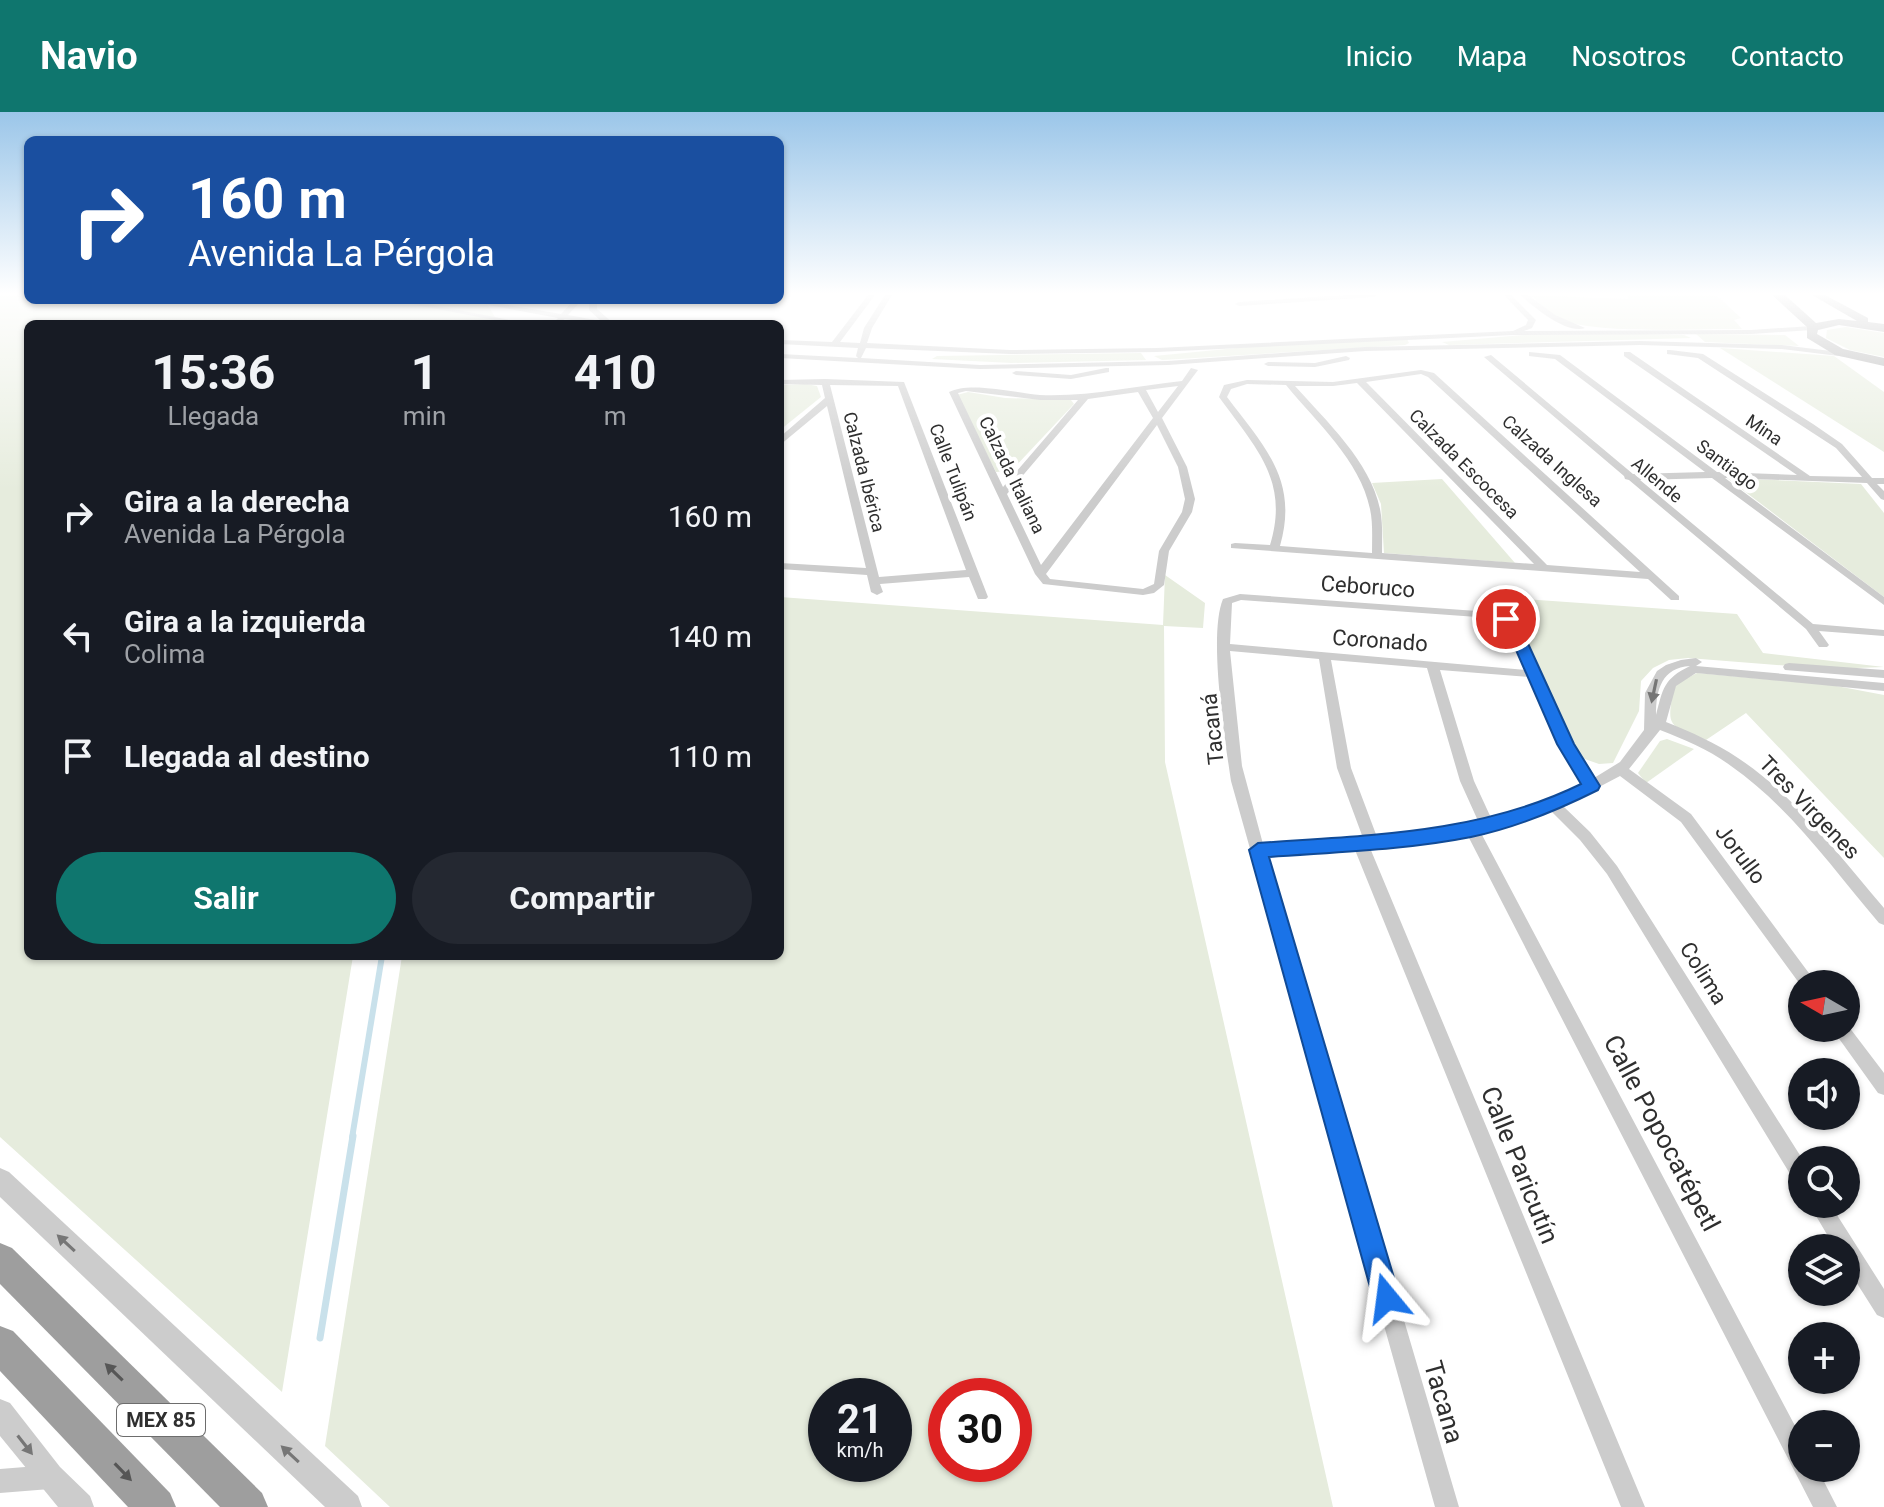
<!DOCTYPE html>
<html lang="es">
<head>
<meta charset="utf-8">
<style>
  :root { --surface:#171b24; --page:#242831; --text:#f1f3f6; --muted:#9ea1a6; --accent:#0f766e }
  body { margin:0; font-family:Roboto,sans-serif; background:var(--page); color:var(--text); height:100vh; display:flex; flex-direction:column; font-size:30px; white-space:nowrap }
  * { box-sizing:border-box; margin:0 }
  p { font-size:26px; color:var(--muted) }
  .icon { flex:none; width:44px; height:44px; fill:none; stroke:currentColor; stroke-width:2; stroke-linecap:round; stroke-linejoin:round }
  .map { position:relative; flex:1; overflow:hidden }
  .drawer { position:absolute; left:24px; top:208px; width:760px; height:640px; display:flex; flex-direction:column; background:var(--surface); border-radius:12px; box-shadow:0 2px 6px #0004 }
  .drawer>* { flex:none }
  .top-card { position:absolute; left:24px; top:24px; width:760px; height:168px; border-radius:12px; box-shadow:0 2px 6px #0004; background:#1a4fa0; color:#fff; overflow:hidden }
  .needle { width:52px; rotate:279deg }
  .controls { position:absolute; left:1788px; top:858px; display:grid; gap:16px }
  .controls a { display:grid; place-items:center; width:72px; height:72px; border-radius:50%; background:var(--surface); box-shadow:0 2px 6px #0004; font-size:40px }
  .speed { position:absolute; left:808px; top:1266px; display:flex; gap:16px; font-size:40px; font-weight:700; text-align:center }
  .speed>* { display:grid; place-content:center; width:104px; height:104px; border-radius:50%; background:var(--surface); box-shadow:0 2px 6px #0004; line-height:1 }
  .speed small { font-size:20px; font-weight:400 }
  .speed .limit { border:12px solid #d22; background:#fff; color:#111 }
  .pin { position:absolute; display:grid; place-items:center; width:68px; height:68px; color:#fff; margin:-34px; border:4px solid #fff; border-radius:50%; box-shadow:0 2px 8px #0007 }
  .me { position:absolute; width:88px; margin:-44px; rotate:344deg; stroke-linejoin:round; filter:drop-shadow(0 0 6px #0008) }
  .turn { display:flex; align-items:center; gap:28px; height:168px; padding:0 32px; font-size:36px }
  .turn .icon { width:104px; height:104px; stroke-width:2.5 }
  .turn b { display:block; font-size:56px; line-height:68px }
  .eta { display:flex; justify-content:space-evenly; align-items:center; height:136px; text-align:center }
  .eta b { font-size:48px; font-weight:700; line-height:56px }
  .cta { display:flex; gap:16px; margin-top:auto; padding:16px 32px }
  .cta a { flex:1; height:92px; border-radius:48px; background:var(--accent); color:#fff; font-size:32px; font-weight:700; line-height:92px; text-align:center }
  .cta a+a { background:var(--page); color:var(--text) }
  ul { padding:0; list-style:none }
  li { display:flex; align-items:center; gap:24px; height:120px; padding:0 32px }
  li div { flex:1 }
  li b { display:block; font-size:30px }
  li em { font-style:normal }
  header { display:flex; align-items:center; gap:48px; box-sizing:border-box; height:112px; padding:0 40px; background:var(--accent); color:#fff }
  header strong { font-size:38px }
  nav { display:flex; gap:44px; margin-inline-start:auto; font-size:28px }
  .map>svg:first-child { display:block }
  .green { fill:#e6ecdd; fill-rule:evenodd }
  .lines { fill:none; stroke-linecap:round; stroke-linejoin:round }
  .stream-far1 { stroke:#c9e1eb; stroke-width:6 }
  .stream { stroke:#c9e1eb; stroke-width:7 }
  .minor { fill:#ccc; fill-rule:evenodd }
  .tertiary { fill:#ccc; fill-rule:evenodd }
  .primary { fill:#a7a7a7; fill-rule:evenodd }
  .trunk { fill:#9e9e9e; fill-rule:evenodd }
  .oneway { fill:#767676 }
  .oneway2 { fill:#565656 }
  .route { fill:#1a73e8; stroke:#114b97; stroke-width:2 }
  .labels { text-anchor:middle; stroke-width:8; stroke-linejoin:round; paint-order:stroke }
  .far-street-label { font-size:18px; fill:#2f2f2f; stroke:#fff }
  .shield { fill:#fff; stroke:#6d6d6d; stroke-width:2 }
  .shield-label { font-size:20px; font-weight:bold; fill:#2f2f2f }
  .street-label { font-size:22px; fill:#2f2f2f; stroke:#fff }
  .near-street-label { font-size:26px; fill:#2f2f2f; stroke:#fff }
</style>
</head>
<body>
<header>
<strong>Navio</strong>
<nav><a>Inicio</a><a>Mapa</a><a>Nosotros</a><a>Contacto</a></nav>
</header>
<div class="map">
<svg width="1884" height="1395" viewBox="0 0 1884 1395">
  <rect width="100%" height="100%" fill="#fff"/>
  <!-- green -->
  <g class="green">
    <path d="M0,183H28V188H485L499,212H28V844H353L282,1280L0,1025Z"/>
    <path d="M1531,183L1628,187V183H1716L1741,206L1734,208L1742,217C1698,216 1596,223 1560,207C1549,201 1540,192 1531,183Z"/>
    <path d="M1846,215L1884,221V245L1850,238L1826,226L1827,218Z"/>
    <path d="M1640,222L1684,223L1691,226L1449,233L1442,230L1523,223Z"/>
    <path d="M1696,222L1785,223L1799,234L1705,230Z"/>
    <path d="M1407,227L1409,231L1405,233L1162,248L1154,244L1268,233Z"/>
    <path d="M1720,236L1834,244L1884,280V340Z"/>
    <path d="M1141,241L1146,248L1012,251L932,247L937,244Z"/>
    <path d="M806,272L817,274L821,285L780,318V273Z"/>
    <path d="M968,280L1005,286L1071,288L1074,292L1011,359L996,360L957,283Z"/>
    <path d="M1727,366L1861,372L1884,401V485Z"/>
    <path d="M1442,367L1515,451L1384,441L1381,392L1372,371Z"/>
    <path d="M1165,463L1205,491L1203,516L1164,514L1165,650L1333,1395H390L325,1334L402,844H780V485L1163,513ZM826,1284H894V1352H826ZM946,1284H1014V1352H946Z"/>
    <path d="M1509,486L1737,502L1763,541L1884,555L1828,557L1688,546L1669,548L1653,556L1641,569L1639,599L1613,651L1599,652L1579,645Z"/>
    <path d="M1697,561L1831,573L1884,583V746L1746,601L1706,628C1666,611 1667,617 1674,573Z"/>
    <path d="M1667,627L1694,637L1646,671L1638,661L1660,629Z"/>
  </g>
  <g class="lines">
    <!-- stream-far1 -->
    <path class="stream-far1" d="M352,1026L382,844"/>
    <!-- stream -->
    <path class="stream" d="M320,1226L353,1024"/>
    <!-- minor -->
    <g class="minor">
      <path d="M868,183H875L840,230L860,231L864,216L885,183H892L872,216L867,231L1010,238L1157,236L1513,219L1526,213L1528,208L1504,183H1511L1536,208L1532,216L1524,219L1751,218L1812,214L1816,216L1812,218L1751,222L1513,223L1157,240L1010,242L866,236L861,246L980,253L1168,249L1365,235L1640,229L1782,233L1847,241L1851,243L1847,245L1782,237L1640,233L1365,239L1168,253L980,257L780,246V242L858,246L856,244L858,236L780,232V228L832,230Z"/>
      <path d="M1345,183H1377L1373,185L1239,194L1235,192L1239,190Z"/>
      <path d="M1520,183H1528L1555,203L1585,216C1566,222 1535,196 1520,183Z"/>
      <path d="M390,188H406L531,212H515Z"/>
      <path d="M462,188H479L561,202L574,188H582L568,203L601,209L589,198V188H597V197L614,212H595L565,207L559,211L555,209L558,206Z"/>
      <path d="M1670,238L1703,242L1813,312L1842,332L1872,366H1884V372H1877L1884,379V388L1881,387L1867,371L1725,366L1884,485V493L1712,366L1640,368L1813,512L1884,518V524L1819,519L1829,533L1827,535H1819L1806,517L1629,368L1625,367L1624,364L1484,245L1491,243L1633,362L1705,360L1555,247L1529,244V240L1560,243L1717,360L1797,363L1624,244V240H1630L1810,364L1862,365L1836,336L1698,246L1667,242V238Z"/>
      <path d="M1346,244L1350,246L1349,248L1315,255L1268,254L1264,252L1268,250L1315,251Z"/>
      <path d="M1106,256H1109V260L1071,267L1016,263L1012,261L1016,259L1071,263Z"/>
      <path d="M1191,256L1198,258L1162,306L1187,355L1195,387L1192,400L1169,439L1164,473L1154,481L1143,483L1043,472L1035,462L949,280C970,269 1015,281 1040,283C1089,285 1134,274 1182,269ZM1178,274L1158,300L1146,278ZM966,279L1040,288H1078L1003,375L958,281ZM1138,280L1153,306L1041,453L1007,382L1088,287ZM1157,313L1178,355L1185,387L1182,400L1159,439L1154,472L1143,477L1050,467L1046,462Z"/>
      <path d="M1421,258L1434,261L1679,484V488H1671L1648,467L1231,436V432L1235,431L1270,433C1290,368 1255,335 1219,285L1224,273L1247,268L1333,270ZM1421,262L1428,265L1640,460L1547,453L1366,270ZM1357,271L1534,452L1382,441C1382,427 1383,412 1380,397C1370,349 1326,309 1295,274H1333ZM1247,272L1286,273C1316,310 1360,348 1370,397C1373,411 1372,426 1372,441L1280,434C1299,368 1264,334 1227,285L1231,277Z"/>
      <path d="M825,267L904,270L988,485L986,487H978L969,465L880,472L883,480L877,483L871,480L867,463L780,457V451L866,456L827,294L780,333V325L825,286L822,273L780,272V268ZM830,273L898,274L966,458L879,465Z"/>
      <path d="M1240,482L1491,500L1510,505L1519,514L1573,632L1594,666L1620,650L1644,618L1645,581L1657,559L1666,553L1681,548L1696,546L1702,550L1696,554L1884,571V579L1696,561L1676,574L1666,610C1691,620 1716,631 1738,646C1796,684 1839,744 1884,796V813L1879,811C1833,757 1790,695 1731,654C1710,638 1685,628 1660,618L1629,657L1691,702L1817,872H1802V875L1681,710L1620,664L1563,694L1590,720L1617,754L1803,1048L1802,1073L1795,1070L1607,762L1580,728L1551,699L1481,721L1802,1327V1356H1817L1837,1395H1813L1468,724L1370,736L1645,1395H1621L1355,738L1267,743L1459,1395H1435L1231,669C1225,628 1208,523 1223,487ZM1241,488L1491,506C1514,513 1518,537 1527,558L1230,532L1232,491ZM1230,539L1319,547L1337,656L1363,726L1263,732L1242,654ZM1331,548L1427,556L1460,669L1479,711L1430,720L1377,725L1351,656ZM1690,554C1663,567 1663,577 1656,603C1656,577 1662,556 1690,554ZM1440,558L1530,565L1559,632L1584,672L1550,689L1492,708L1474,669Z"/>
      <path d="M1789,551L1884,558V566L1785,558L1783,555L1785,552Z"/>
      <path d="M1846,911L1884,961V983L1878,981L1835,921L1833,916H1846Z"/>
      <path d="M1809,1092H1830L1884,1177V1206L1877,1203L1846,1154V1136H1835Z"/>
      <path d="M50,1353L58,1357L62,1365L58,1373L50,1377L0,1381V1357Z"/>
    </g>
    <!-- tertiary -->
    <g class="tertiary">
      <path d="M0,1056L9,1060L358,1384L362,1395H325L0,1085Z"/>
      <path d="M0,1287L10,1291L60,1355L90,1384L94,1395H58L0,1324Z"/>
    </g>
    <!-- primary -->
    <path class="primary" d="M1772,183H1785L1816,211L1839,207L1857,209L1812,183H1825L1868,206V210L1884,212V220L1839,213L1818,218L1817,222L1843,237L1884,246V254L1835,243L1807,226V215Z"/>
    <!-- trunk -->
    <g class="trunk">
      <path d="M0,1131L12,1136L262,1381L268,1395H220L0,1172Z"/>
      <path d="M0,1214L13,1219L170,1381L176,1395H128L0,1259Z"/>
    </g>
  </g>
  <!-- one-way arrows -->
  <defs><path id="oneway-solid" d="M-6-.8H1V-3.2L6.5 0L1 3.2V.8H-6Z" transform="scale(2)"/></defs>
  <g class="oneway">
    <use href="#oneway-solid" transform="translate(1654 579) rotate(102)"/>
    <use href="#oneway-solid" transform="translate(66 1131) rotate(-137)"/>
    <use href="#oneway-solid" transform="translate(25 1333) rotate(52)"/>
    <use href="#oneway-solid" transform="translate(290 1342) rotate(-137)"/>
  </g>
  <g class="oneway2">
    <use href="#oneway-solid" transform="translate(114 1260) rotate(-136)"/>
    <use href="#oneway-solid" transform="translate(123 1360) rotate(46)"/>
  </g>
  <!-- sky -->
  <linearGradient id="sky" x2="0" y2="1"><stop stop-color="#9bc6e9"/><stop offset="0.48" stop-color="#fff"/><stop offset="1" stop-color="#fff" stop-opacity="0"/></linearGradient>
  <rect width="1884" height="378" fill="url(#sky)"/>
  <!-- route -->
  <path class="route" d="M1506,502L1520,514L1574,632L1600,674L1598,678C1558,698 1515,716 1471,725C1406,738 1336,740 1269,745L1400,1186L1396,1195L1387,1199L1377,1195L1373,1186L1249,738L1258,731C1370,723 1479,722 1581,672L1557,632L1506,515L1499,507Z"/>
  <g class="labels">
    <!-- far-street labels -->
    <g class="far-street-label">
      <text transform="translate(1764 318) rotate(34)" y="6">Mina</text>
      <text transform="translate(1552 349) rotate(42)" y="6">Calzada Inglesa</text>
      <text transform="translate(1464 352) rotate(45)" y="6">Calzada Escocesa</text>
      <text transform="translate(1727 353) rotate(37)" y="6">Santiago</text>
      <text transform="translate(864 360) rotate(76)" y="6">Calzada Ibérica</text>
      <text transform="translate(953 360) rotate(69)" y="6">Calle Tulipán</text>
      <text transform="translate(1012 363) rotate(64)" y="6">Calzada Italiana</text>
      <text transform="translate(1657 368) rotate(40)" y="6">Allende</text>
    </g>
    <!-- shield labels -->
    <rect class="shield" x="117" y="1292" width="88" height="32" rx="6"/>
    <g class="shield-label">
      <text x="161" y="1315">MEX 85</text>
    </g>
    <!-- street labels -->
    <g class="street-label">
      <text transform="translate(1368 474) rotate(4)" y="8">Ceboruco</text>
      <text transform="translate(1380 528) rotate(4)" y="8">Coronado</text>
      <text transform="translate(1212 617) rotate(-96)" y="8">Tacaná</text>
      <text transform="translate(1810 695) rotate(46)" y="8">Tres Virgenes</text>
      <text transform="translate(1741 742) rotate(53)" y="8">Jorullo</text>
      <text transform="translate(1704 861) rotate(58)" y="8">Colima</text>
    </g>
    <!-- near-street labels -->
    <g class="near-street-label">
      <text transform="translate(1662 1021) rotate(62)" y="9">Calle Popocatépetl</text>
      <text transform="translate(1520 1053) rotate(68)" y="9">Calle Paricutín</text>
      <text transform="translate(1444 1290) rotate(74)" y="9">Tacana</text>
    </g>
  </g>
</svg>
<div class="controls">
<a><svg class="needle" viewBox="-14 -14 28 28"><path d="M0-13l5 13h-10z" fill="#e53935"/><path d="M0 13l5-13h-10z" fill="#9ea1a6"/></svg></a>
<a><svg class="icon" aria-label="sound" viewBox="0 0 24 24"><path d="M4 9h4l5-4v14l-5-4H4zM17 9q2 3 0 6"/></svg></a>
<a><svg class="icon" aria-label="search" viewBox="0 0 24 24"><circle cx="10" cy="10" r="6"/><path d="M15 15l6 6"/></svg></a>
<a><svg class="icon" aria-label="layers" viewBox="0 0 24 24"><path d="M12 4l9 5-9 5-9-5zM3 14l9 5 9-5"/></svg></a>
<a>+</a>
<a>−</a>
</div>
<div class="speed"><div>21<small>km/h</small></div><div class="limit">30</div></div>
<div class="pin" style="left:1506px;top:507px;background:#d93025"><svg class="icon" aria-label="arrive" viewBox="0 0 24 24"><path d="M6 21V4h12l-3 4 3 4H6"/></svg></div>
<svg class="me" style="left:1387px;top:1186px" viewBox="-20 -20 40 40"><path d="M0-17L14 15 0 8-14 15z" fill="#1a73e8" stroke="#fff" stroke-width="4"/></svg>
<div class="top-card">
<div class="turn"><svg class="icon" aria-label="right" viewBox="0 0 24 24"><path d="M7 20v-9h11M14 6l5 5-5 5"/></svg><div><b>160 m</b>Avenida La Pérgola</div></div>
</div>
<section class="drawer">
<div class="eta">
<div><b>15:36</b><p>Llegada</p></div>
<div><b>1</b><p>min</p></div>
<div><b>410</b><p>m</p></div>
</div>
<ul>
<li><svg class="icon" aria-label="right" viewBox="0 0 24 24"><path d="M7 20v-9h11M14 6l5 5-5 5"/></svg><div><b>Gira a la derecha</b><p>Avenida La Pérgola</p></div><em>160 m</em></li>
<li><svg class="icon" aria-label="left" viewBox="0 0 24 24"><path d="M17 20v-9H6M10 6l-5 5 5 5"/></svg><div><b>Gira a la izquierda</b><p>Colima</p></div><em>140 m</em></li>
<li><svg class="icon" aria-label="arrive" viewBox="0 0 24 24"><path d="M6 21V4h12l-3 4 3 4H6"/></svg><div><b>Llegada al destino</b></div><em>110 m</em></li>
</ul>
<div class="cta"><a>Salir</a><a>Compartir</a></div>
</section>
</div>
</body>
</html>
